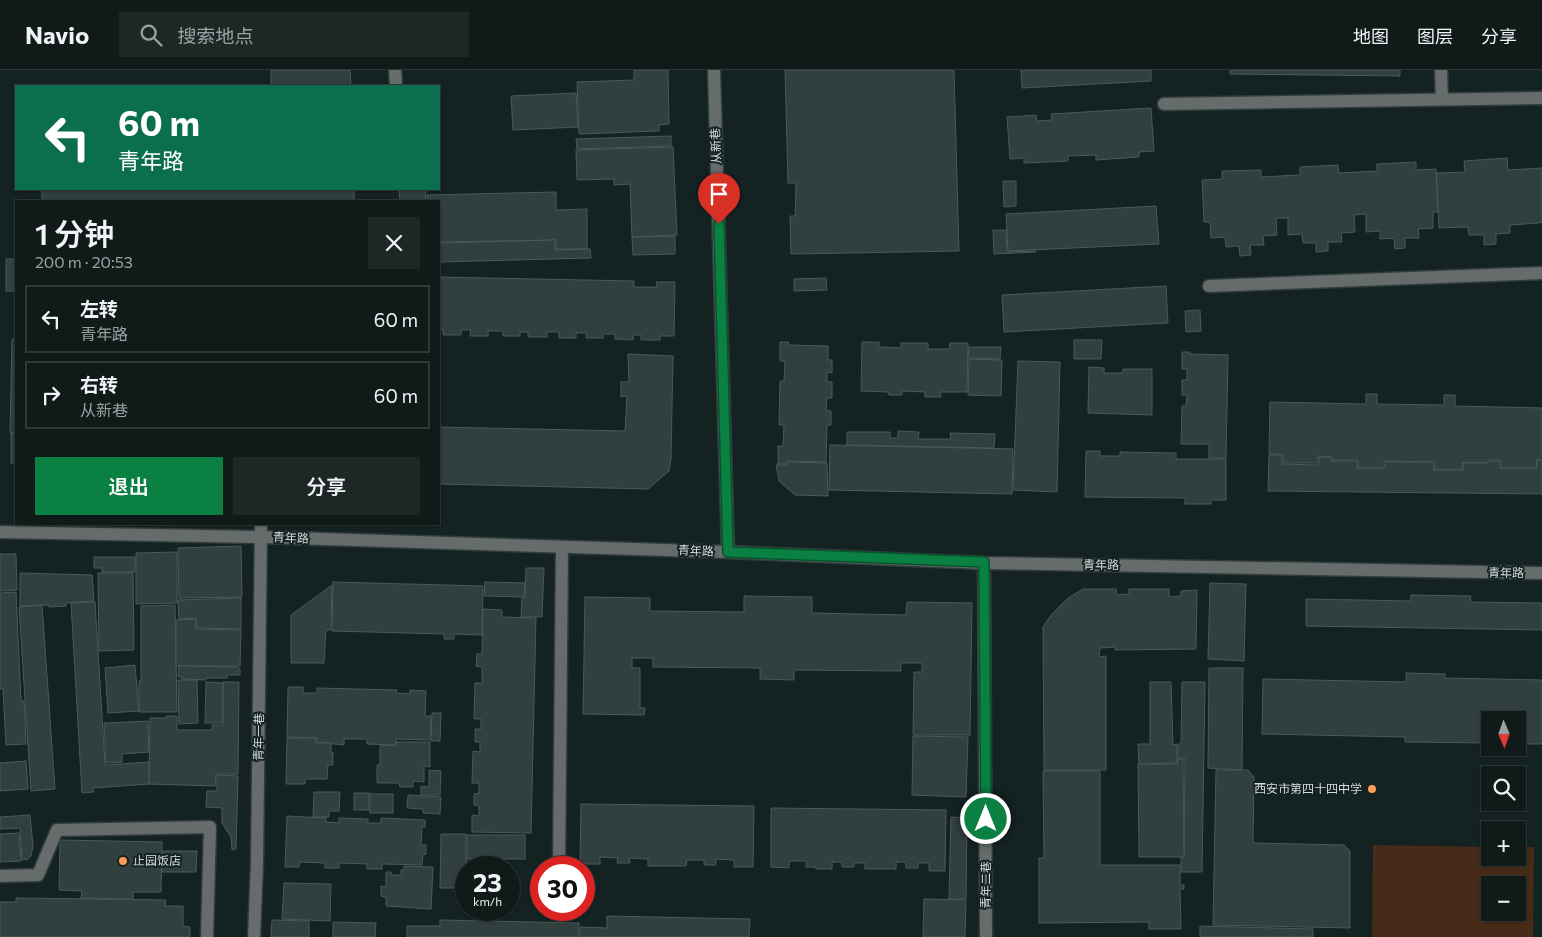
<!DOCTYPE html>
<html lang="zh">
<head>
<meta charset="utf-8">
<style>
  :root { --surface:#0f1a19; --page:#1d2726; --text:#f1f3f6; --muted:#9ba1a2; --line:#2f3838; --accent:#0b8043 }
  body { margin:0; font-family:Commissioner,"Noto Sans SC",sans-serif; background:var(--page); color:var(--text); height:100vh; display:flex; flex-direction:column; font-size:19px; white-space:nowrap }
  * { box-sizing:border-box; margin:0 }
  p { font-size:16px; color:var(--muted) }
  .icon { flex:none; width:28px; height:28px; fill:none; stroke:currentColor; stroke-width:2; stroke-linecap:round; stroke-linejoin:round }
  .map { position:relative; flex:1; overflow:hidden }
  .drawer { position:absolute; left:15px; top:130px; width:425px; height:325px; display:flex; flex-direction:column; background:var(--surface); border-radius:0px; box-shadow:0 1px 4px #0004,0 0 0 1px var(--line) }
  .drawer>* { flex:none }
  .hud { position:absolute; left:15px; top:15px; width:425px; height:105px; border-radius:0px; box-shadow:0 1px 4px #0004,0 0 0 1px var(--line); background:#0b6e4f; color:#fff; overflow:hidden }
  .needle { width:32px; rotate:178deg }
  .buttons { position:absolute; left:1481px; top:641px; display:grid; gap:10px }
  .buttons a { display:grid; place-items:center; width:45px; height:45px; border-radius:0px; background:var(--surface); box-shadow:0 1px 4px #0004,0 0 0 1px var(--line); font-size:25px }
  .speed { position:absolute; left:455px; top:786px; display:flex; gap:10px; font-size:25px; font-weight:700; text-align:center }
  .speed>* { display:grid; place-content:center; width:65px; height:65px; border-radius:50%; background:var(--surface); box-shadow:0 1px 4px #0004,0 0 0 1px var(--line); line-height:1 }
  .speed small { font-size:12px; font-weight:400 }
  .speed .limit { border:8px solid #d22; background:#fff; color:#111 }
  .pin { position:absolute; display:grid; place-items:center; width:42px; height:42px; color:#fff; margin:-51px -21px; border-radius:50% 50% 50% 0; rotate:-45deg; box-shadow:0 0 5px #0007 }
  .pin .icon { rotate:45deg }
  .me { position:absolute; width:55px; margin:-28px; rotate:0deg; stroke-linejoin:round; filter:drop-shadow(0 0 4px #0008) }
  .turn { display:flex; align-items:center; gap:18px; height:105px; padding:0 20px; font-size:22px }
  .turn .icon { width:65px; height:65px; stroke-width:2.5 }
  .turn b { display:block; font-size:35px; line-height:42px }
  .round { display:grid; place-items:center; flex:none; width:52px; height:52px; border-radius:0px; background:var(--page) }
  .overview { display:flex; align-items:center; justify-content:space-between; height:85px; padding:0 20px }
  h1 { font-size:30px; font-weight:600; line-height:38px }
  .cta { display:flex; gap:10px; margin-top:auto; padding:10px 20px }
  .cta a { flex:1; height:58px; border-radius:0px; background:var(--accent); color:#fff; font-size:20px; font-weight:600; line-height:58px; text-align:center }
  .cta a+a { background:var(--page); color:var(--text) }
  ul { padding:0; list-style:none }
  li { display:flex; align-items:center; gap:15px; height:68px; margin:0 10px 8px; padding:0 10px; border:2px solid var(--line); border-radius:0px }
  li div { flex:1 }
  li b { display:block; font-size:19px }
  li em { font-style:normal }
  header { display:flex; align-items:center; gap:30px; box-sizing:border-box; height:70px; padding:0 25px; background:var(--surface); border-bottom:1px solid var(--line) }
  header strong { font-size:24px }
  nav { display:flex; gap:28px; margin-inline-start:auto; font-size:18px }
  .search { width:350px; height:45px; background:var(--page); display:flex; align-items:center; gap:12px; box-sizing:border-box; padding:0 18px; border-radius:0px; color:var(--muted); font-size:19px }
  .map>svg:first-child { display:block }
  .green { fill:#472b18; fill-rule:evenodd }
  .building { fill:#313f3e; stroke:#4b5a58 }
  .lines { fill:none; stroke-linecap:round; stroke-linejoin:round }
  .minor-casing { stroke:#2f3c3b; stroke-width:15 }
  .minor { stroke:#656c6b; stroke-width:12 }
  .route-casing { stroke:#07532c; stroke-width:12 }
  .route { stroke:#0b8043; stroke-width:9 }
  .poi-dot { fill:#fd9c56; stroke:#142221; stroke-width:2 }
  .labels { text-anchor:middle; stroke-width:4; stroke-linejoin:round; paint-order:stroke }
  .street-label { font-size:12px; fill:#d4dddc; stroke:#142221 }
  .poi-label { font-size:12px; fill:#d4dddc; stroke:#142221; text-anchor:end }
</style>
</head>
<body>
<header>
<strong>Navio</strong>
<div class="search"><svg class="icon" aria-label="search" viewBox="0 0 24 24"><circle cx="10" cy="10" r="6"/><path d="M15 15l6 6"/></svg>搜索地点</div>
<nav><a>地图</a><a>图层</a><a>分享</a></nav>
</header>
<div class="map">
<svg width="1542" height="867" viewBox="0 0 1542 867">
  <rect width="100%" height="100%" fill="#142221"/>
  <!-- green -->
  <path class="green" d="M1373,775L1490,777V788H1518V777H1534L1533,867H1372ZM1490,815H1518V842H1490Z"/>
  <!-- building -->
  <g class="building">
    <path d="M271,0H350L351,16H271Z"/>
    <path d="M634,0H668L669,54L659,55V61L579,64L577,12L634,10Z"/>
    <path d="M785,0H954L959,181L791,184L790,146H795L796,118L795,113H788Z"/>
    <path d="M1021,0H1151V11L1022,18Z"/>
    <path d="M1230,0H1400V6L1230,4Z"/>
    <path d="M576,23L578,57L513,60L511,26Z"/>
    <path d="M1151,38L1154,81L1139,82V87L1096,90V85L1068,86V91L1024,93V88L1010,89L1007,47L1036,45L1037,51L1052,50L1051,44Z"/>
    <path d="M671,66V76L577,79L576,69Z"/>
    <path d="M673,77L677,165L632,167L630,114L614,115V109L577,110L576,80Z"/>
    <path d="M1507,88L1508,100L1542,98V152L1539,153L1510,155V163L1496,164V174L1484,175V165H1469L1468,157L1439,158L1436,103L1465,102L1464,91Z"/>
    <path d="M1416,92V100L1436,99L1438,142H1433V158L1418,159L1419,168H1405V178L1395,179L1394,168L1380,169V161L1366,162V144L1354,145L1355,162L1341,163L1342,172H1328V181L1316,182V173H1303L1302,164L1288,165V148H1276L1277,165L1263,166L1264,175H1250L1251,185L1240,186L1239,176L1226,177L1225,167L1211,168L1210,152H1204L1202,110L1222,109V101L1261,100V107L1300,105V97L1338,95L1339,103L1377,101V94Z"/>
    <path d="M1003,111H1016V136L1004,137Z"/>
    <rect x="42" y="119" width="312" height="12"/>
    <path d="M399,119H426L425,131H400Z"/>
    <path d="M556,122V140L587,139V179H556V170L439,172V131H427V125Z"/>
    <path d="M1156,136L1159,174L1008,181L1006,144Z"/>
    <path d="M993,160H1006L1007,182L1036,181V182L994,184Z"/>
    <path d="M675,166V184L633,185L632,167Z"/>
    <path d="M555,170V180L590,179L591,188L439,192V173Z"/>
    <rect x="6" y="189" width="10" height="32"/>
    <path d="M439,207L634,211V217H657L656,212H675L674,266H660V270H641V265H633V270L615,269V264H603V268H586V263H576V268H559V262H547V267H528V262H520V266H503V261H488V266H470L471,260H461V265H443V259H439Z"/>
    <path d="M826,208L827,220L794,221V209Z"/>
    <path d="M1166,216L1168,253L1004,262L1002,225Z"/>
    <path d="M1200,240L1201,261L1186,262L1185,241Z"/>
    <path d="M12,269H16V363H10Z"/>
    <path d="M1074,270H1102L1101,289H1074Z"/>
    <path d="M780,272H789L788,275L828,276V290H832V303L827,302V312H832V328H827L826,340L831,341V355H827L826,392L786,391V394H778V376H783L784,355H779L780,311H784L785,291H780Z"/>
    <path d="M862,272H879V277L901,278V273H928V279H949L950,273H968L967,322H940L941,327H925V322L902,321V325H889L888,322L861,321Z"/>
    <path d="M969,277H1001L1000,289L968,288Z"/>
    <path d="M1182,282H1190V284L1228,285L1226,388H1209V374H1181L1182,336H1186L1187,325H1182V310H1187V299H1182Z"/>
    <path d="M628,284L673,286L671,389L669,401L648,419L439,414V357L625,361L627,326L621,327V312H629Z"/>
    <path d="M969,289L1002,290L1001,326L968,325Z"/>
    <path d="M1018,291L1060,292L1057,422L1013,420Z"/>
    <path d="M1089,297L1104,298V303H1123V299H1152V345L1088,343Z"/>
    <path d="M1366,324H1377V334L1444,335V325H1455V336L1542,338V390L1537,389L1536,398H1501V390H1488V393H1462V400H1434V392L1384,391V398H1358V390H1332V387L1318,386V393H1283V384H1269L1270,332L1366,334Z"/>
    <path d="M898,361L919,362L918,369H951L950,363L995,364L994,378L847,375V362H890V368H898Z"/>
    <rect x="11" y="364" width="5" height="29"/>
    <path d="M830,375L1013,379L1012,424L829,420Z"/>
    <path d="M1086,381H1100V386H1120V382L1176,383V389H1226V430H1211V434H1185V428L1085,427Z"/>
    <path d="M1269,385H1282V394L1319,395V387H1331V391H1357V398H1385V392H1434V400H1463V393H1488L1489,391H1500V398H1537V390H1542V424L1268,421Z"/>
    <path d="M787,392L827,393L828,426L795,425L779,411L776,395H787Z"/>
    <path d="M241,476L242,527L179,528L178,478Z"/>
    <path d="M177,482V533L136,534V483Z"/>
    <path d="M0,484H16L17,520L0,521Z"/>
    <path d="M94,487H135V502H102V498H94Z"/>
    <path d="M526,498H544L542,547H521L522,528H525Z"/>
    <path d="M20,503L92,505L94,531L66,533V536L49,537V535L20,536Z"/>
    <path d="M98,503H133L134,580L99,581Z"/>
    <path d="M333,512L483,516L482,565L454,564V569H444V564L332,561Z"/>
    <path d="M485,512L525,513L524,527L484,526Z"/>
    <path d="M1210,513L1246,514L1244,591L1208,589Z"/>
    <path d="M332,515L331,560H326L324,593H291V545Z"/>
    <path d="M1083,519H1116L1117,525L1129,524V519H1169V527L1181,526V521L1197,520L1196,579L1115,580V577L1100,578L1099,587L1106,586V700H1044L1043,557L1052,544L1067,529Z"/>
    <path d="M16,522L21,631H24L26,674L6,675L3,619H0V523Z"/>
    <path d="M1411,525L1471,526L1470,532L1542,533V560L1306,556V529L1411,531Z"/>
    <path d="M744,526L812,527V543L906,545L907,532L972,533L970,665H913L914,602H922V593H901V601L794,600V610L760,609V598L653,597V588H632V598H640V638H645L644,645L583,644L585,527L650,528V541L744,542Z"/>
    <path d="M241,528V559L197,558L196,548L179,549L178,530Z"/>
    <path d="M95,532L105,695L149,692V714L93,718L94,722L82,723L71,533Z"/>
    <path d="M42,535L55,719L31,721L19,537Z"/>
    <path d="M175,535L177,642H139V611H141V536Z"/>
    <path d="M483,539L502,540V547L536,548L531,763L472,762V745L479,746V736L474,735V724L479,723V713H472L473,681L480,682V672H475V659H481V649H474L475,613H482V597L476,596L477,584H482Z"/>
    <path d="M196,549V559L241,560L240,596H176V550Z"/>
    <path d="M135,595L139,641L108,643L105,598Z"/>
    <path d="M179,596L238,597L240,599V605H227V608H206V610L183,609L178,606Z"/>
    <path d="M1209,598H1243L1242,700L1208,698Z"/>
    <path d="M1406,603L1445,604V608L1542,610V674H1518V650H1490V673L1405,672V667L1262,664L1263,609L1406,612Z"/>
    <path d="M178,610H197L198,653L179,654Z"/>
    <path d="M206,612L223,613L222,653H205Z"/>
    <path d="M223,612H239L238,704H216L215,716L149,714L150,648H166V646H177V660H212V655H223Z"/>
    <path d="M1150,612H1171L1173,675L1177,674V693L1139,694L1138,674H1150Z"/>
    <path d="M1182,612H1205L1202,802H1181V787H1184L1185,688H1178V674H1181Z"/>
    <path d="M288,617H303V623H317V618L397,620L396,623L410,624V620L426,621L425,646H431L430,670L396,669L395,675L367,674V669H344V675L317,672V668L287,667Z"/>
    <path d="M432,643H441L440,671H431Z"/>
    <path d="M148,651L149,682L122,684V692L106,693L104,653Z"/>
    <path d="M913,666L968,667L966,727L912,725Z"/>
    <path d="M287,668H316V673H331V683L333,682V695H328L327,709H305V714H286Z"/>
    <path d="M396,672H430V697L424,696V712L413,711V717H400L399,713H377V695H380V675L396,676Z"/>
    <path d="M1177,689H1183L1184,787H1139L1138,694H1178Z"/>
    <path d="M26,691L28,719L0,721V693Z"/>
    <path d="M429,700L441,701L440,725H421V716L429,717Z"/>
    <path d="M1216,700H1248L1254,707L1253,773L1344,775L1350,781V858L1213,855Z"/>
    <path d="M1043,701H1100V795H1180V815H1184V819H1180L1181,859H1149V852L1039,853V788H1044Z"/>
    <path d="M217,705L238,706L236,779L232,780L231,767L222,753V738L206,737L207,721H217Z"/>
    <path d="M314,722H340L339,741H329V747H313Z"/>
    <rect x="354" y="723" width="15" height="17"/>
    <rect x="370" y="724" width="23" height="19"/>
    <path d="M408,725L441,727L440,744L423,743V739L407,738Z"/>
    <path d="M581,734L754,736L753,797H734V790L716,789V795H704V790H687L686,796H648V789L629,788L630,793H617L618,788L600,787V794H580Z"/>
    <path d="M771,738L946,740L945,801H929V793H918V798H906V792H896V799H865V793H854V797H842V792H832V799H816V797H806V791H789V798L771,797Z"/>
    <path d="M30,745L33,776L31,786L28,789L22,790L20,758L0,759V747Z"/>
    <path d="M287,746L326,748V752L339,753V748L368,749V753H381V748L425,750V757H422L421,775H426V784L423,785L422,795L382,794V799H367V794L339,793V798H325V793L300,792L299,797H285Z"/>
    <path d="M951,747L967,748L966,829H949Z"/>
    <path d="M19,763L21,791L0,792V764Z"/>
    <path d="M441,764H466V818H440Z"/>
    <rect x="467" y="765" width="58" height="24"/>
    <path d="M60,770L162,772L161,822H133V829L81,828L82,821L59,820Z"/>
    <path d="M162,781H197L196,802H162Z"/>
    <path d="M404,796L433,797L431,839L386,836V827L381,826V816L386,817V802H391V805H401V800H404Z"/>
    <path d="M284,813L331,814L330,851L282,849Z"/>
    <path d="M16,828L166,830L165,836H183V856L190,857V867H0V832H16Z"/>
    <path d="M924,829L966,830L965,867H923Z"/>
    <path d="M607,846L750,849L749,867H580V857L607,858Z"/>
    <path d="M272,850L309,851V867H271Z"/>
    <path d="M440,850L579,853L578,867H407V856H440Z"/>
    <path d="M333,852L376,853L375,867H333Z"/>
    <path d="M1200,856L1313,859V867H1200Z"/>
  </g>
  <g class="lines">
    <!-- minor casing -->
    <g class="minor-casing">
      <g id="minor">
        <path d="M395,0L396,16"/>
        <path d="M714,0L728,482"/>
        <path d="M1441,0L1442,29"/>
        <path d="M1164,34L1542,28"/>
        <path d="M1209,216L1542,203"/>
        <path d="M0,462L261,467L728,482L984,493L1542,503"/>
        <path d="M984,493L986,867"/>
        <path d="M559,798L562,477"/>
        <path d="M0,806L38,805L57,760L210,757L207,867"/>
        <path d="M254,867L257,793L261,454"/>
      </g>
    </g>
    <!-- minor -->
    <use href="#minor" class="minor"/>
  </g>
  <g class="lines">
    <!-- route casing -->
    <g class="route-casing">
      <path id="route" d="M719,154L728,482L984,492L986,749"/>
    </g>
    <!-- route -->
    <use href="#route" class="route"/>
  </g>
  <!-- markers -->
  <g class="poi-dot">
    <circle cx="1372" cy="719" r="5"/>
    <circle cx="123" cy="791" r="5"/>
  </g>
  <g class="labels">
    <!-- street labels -->
    <g class="street-label">
      <text transform="translate(716 76) rotate(-92)" y="4">从新巷</text>
      <text transform="translate(291 468) rotate(2)" y="4">青年路</text>
      <text transform="translate(696 481) rotate(2)" y="4">青年路</text>
      <text transform="translate(1101 495) rotate(1)" y="4">青年路</text>
      <text transform="translate(1506 503) rotate(1)" y="4">青年路</text>
      <text transform="translate(259 667) rotate(-89)" y="4">青年一巷</text>
      <text transform="translate(986 815) rotate(-90)" y="4">青年二巷</text>
    </g>
    <!-- poi labels -->
    <g class="poi-label">
      <text x="1362" y="723">西安市第四十四中学</text>
      <text x="133" y="795" text-anchor="start">止园饭店</text>
    </g>
  </g>
</svg>
<div class="buttons">
<a><svg class="needle" viewBox="-14 -14 28 28"><path d="M0-13l5 13h-10z" fill="#e53935"/><path d="M0 13l5-13h-10z" fill="#9ba1a2"/></svg></a>
<a><svg class="icon" aria-label="search" viewBox="0 0 24 24"><circle cx="10" cy="10" r="6"/><path d="M15 15l6 6"/></svg></a>
<a>+</a>
<a>−</a>
</div>
<div class="speed"><div>23<small>km/h</small></div><div class="limit">30</div></div>
<div class="pin" style="left:719px;top:154px;background:#d93025"><svg class="icon" aria-label="arrive" viewBox="0 0 24 24"><path d="M6 21V4h12l-3 4 3 4H6"/></svg></div>
<svg class="me" style="left:986px;top:749px" viewBox="-20 -20 40 40"><circle r="17" fill="#0b8043" stroke="#fff" stroke-width="3"/><path d="M0-11L8 9 0 5-8 9z" fill="#fff"/></svg>
<div class="hud">
<div class="turn"><svg class="icon" aria-label="left" viewBox="0 0 24 24"><path d="M17 20v-9H6M10 6l-5 5 5 5"/></svg><div><b>60 m</b>青年路</div></div>
</div>
<section class="drawer">
<div class="overview"><div><h1>1 分钟</h1><p>200 m · 20:53</p></div><a class="round"><svg class="icon" aria-label="close" viewBox="0 0 24 24"><path d="M6 6l12 12M18 6L6 18"/></svg></a></div>
<ul>
<li><svg class="icon" aria-label="left" viewBox="0 0 24 24"><path d="M17 20v-9H6M10 6l-5 5 5 5"/></svg><div><b>左转</b><p>青年路</p></div><em>60 m</em></li>
<li><svg class="icon" aria-label="right" viewBox="0 0 24 24"><path d="M7 20v-9h11M14 6l5 5-5 5"/></svg><div><b>右转</b><p>从新巷</p></div><em>60 m</em></li>
</ul>
<div class="cta"><a>退出</a><a>分享</a></div>
</section>
</div>
</body>
</html>
